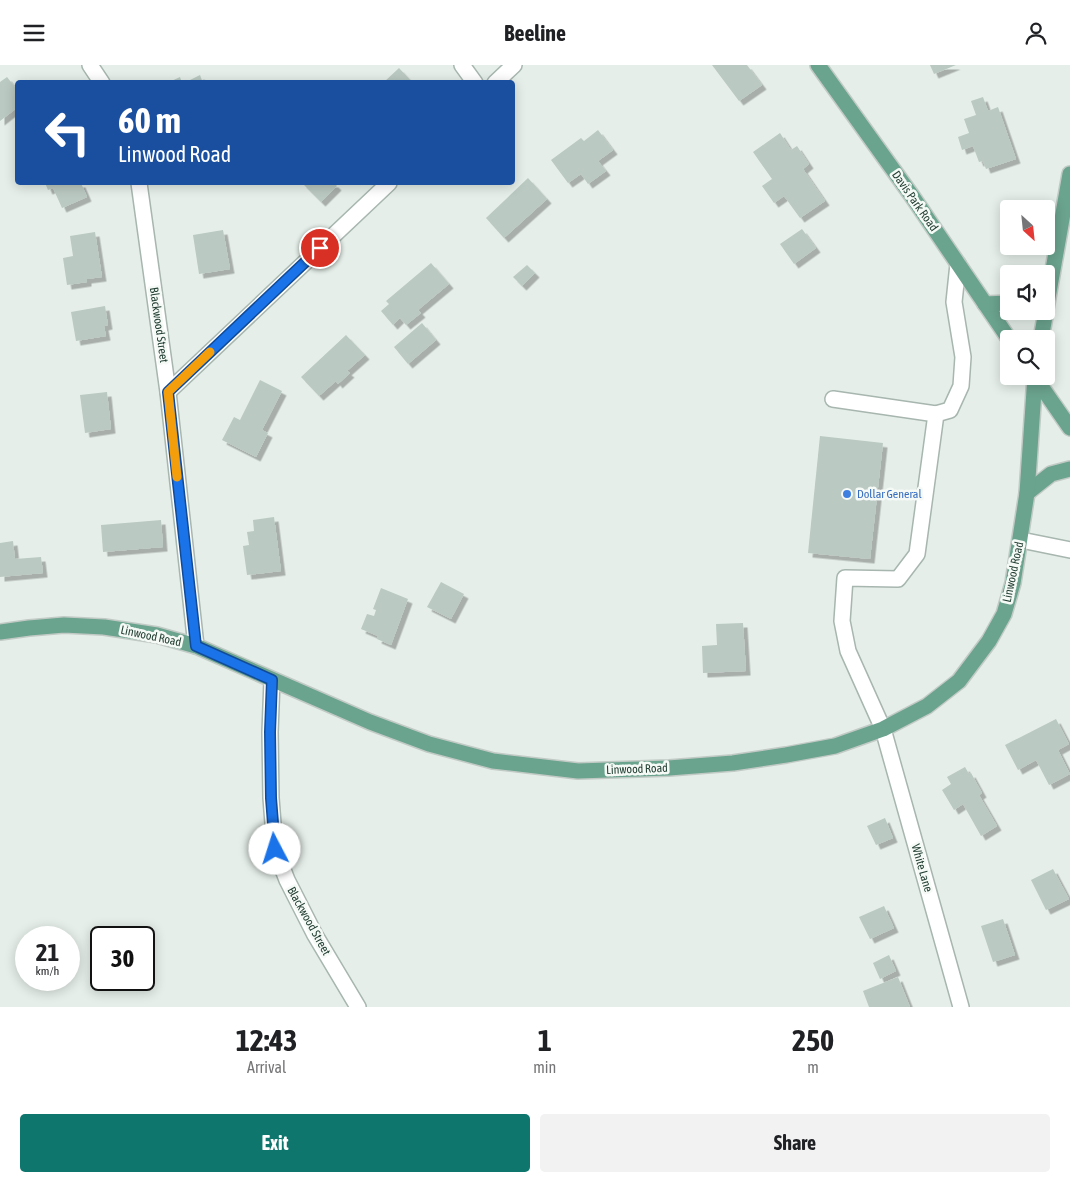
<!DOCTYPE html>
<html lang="en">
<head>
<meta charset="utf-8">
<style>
  :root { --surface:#fff; --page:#f2f2f2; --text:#202124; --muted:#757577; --accent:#0f766e }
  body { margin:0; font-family:"Asap Condensed",sans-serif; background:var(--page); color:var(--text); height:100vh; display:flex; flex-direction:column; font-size:19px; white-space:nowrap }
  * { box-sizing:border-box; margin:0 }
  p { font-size:16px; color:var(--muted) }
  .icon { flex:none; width:28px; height:28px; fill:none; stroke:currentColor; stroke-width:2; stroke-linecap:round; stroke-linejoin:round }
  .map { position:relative; height:942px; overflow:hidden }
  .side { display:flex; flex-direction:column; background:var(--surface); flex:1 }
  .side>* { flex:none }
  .hud { position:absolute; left:15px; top:15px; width:500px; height:105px; border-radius:5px; box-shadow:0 2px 12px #0003; background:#1a4fa0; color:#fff; overflow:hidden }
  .needle { width:32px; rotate:153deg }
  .fabs { position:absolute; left:1000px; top:135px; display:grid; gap:10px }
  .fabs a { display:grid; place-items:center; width:55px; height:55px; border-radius:5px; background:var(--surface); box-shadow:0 2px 12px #0003; font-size:25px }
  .speed { position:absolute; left:15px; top:861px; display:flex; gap:10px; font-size:25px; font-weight:700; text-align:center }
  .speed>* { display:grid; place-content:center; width:65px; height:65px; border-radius:50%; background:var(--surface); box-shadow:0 2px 12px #0003; line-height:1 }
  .speed small { font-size:12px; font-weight:400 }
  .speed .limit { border:2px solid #111; border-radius:8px; background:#fff; color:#111 }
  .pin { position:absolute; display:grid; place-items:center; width:42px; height:42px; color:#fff; margin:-21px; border:2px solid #fff; border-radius:50%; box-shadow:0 1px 5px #0007 }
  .me { position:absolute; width:55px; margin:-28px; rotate:355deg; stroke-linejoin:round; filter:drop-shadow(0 0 4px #0008) }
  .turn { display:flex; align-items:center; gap:18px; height:105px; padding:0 20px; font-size:22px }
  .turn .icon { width:65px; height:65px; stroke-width:2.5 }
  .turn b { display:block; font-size:35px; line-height:42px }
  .eta { display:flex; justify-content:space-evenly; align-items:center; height:85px; text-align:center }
  .eta b { font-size:30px; font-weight:700; line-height:35px }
  .cta { display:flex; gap:10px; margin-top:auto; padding:10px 20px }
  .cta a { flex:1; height:58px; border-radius:5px; background:var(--accent); color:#fff; font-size:20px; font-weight:700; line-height:58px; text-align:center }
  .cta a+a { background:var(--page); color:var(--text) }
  header { display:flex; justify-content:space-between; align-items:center; height:65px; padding:0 20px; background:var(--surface); font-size:22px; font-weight:700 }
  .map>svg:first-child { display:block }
  .building { fill:#bac9c2; filter:url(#shadow) }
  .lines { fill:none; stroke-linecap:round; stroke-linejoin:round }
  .minor-casing { stroke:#a7b6af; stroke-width:18 }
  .major-casing { stroke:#c2cac6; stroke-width:18 }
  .minor { stroke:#fff; stroke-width:15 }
  .major { stroke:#6aa38e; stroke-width:15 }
  .route-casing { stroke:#114b97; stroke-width:12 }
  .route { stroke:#1a73e8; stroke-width:9 }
  .slow { stroke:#f59e0b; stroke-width:9 }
  .shop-dot { fill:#3f7fe0; stroke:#f6faf7; stroke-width:2 }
  .labels { text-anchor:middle; stroke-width:5; stroke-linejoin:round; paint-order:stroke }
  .street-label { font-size:12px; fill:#244035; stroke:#f6faf7 }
  .shop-label { font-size:12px; fill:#366cbe; stroke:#f6faf7; text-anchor:start }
</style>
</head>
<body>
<header><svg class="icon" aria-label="menu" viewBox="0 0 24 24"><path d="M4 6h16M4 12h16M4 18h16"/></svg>Beeline<svg class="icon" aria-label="person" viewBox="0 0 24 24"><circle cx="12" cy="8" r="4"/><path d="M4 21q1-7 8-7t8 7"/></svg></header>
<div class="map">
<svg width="1070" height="942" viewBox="0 0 1070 942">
  <defs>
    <filter id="shadow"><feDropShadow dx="4.5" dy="4.5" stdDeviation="0" flood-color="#0004"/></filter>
  </defs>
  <rect width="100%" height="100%" fill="#e5eee9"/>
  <!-- building -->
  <g class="building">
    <path d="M712,0H747L762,20L739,36Z"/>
    <path d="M930,0H956L934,9Z"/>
    <path d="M399,3L413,18H383Z"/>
    <path d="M200,10L203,18H184Z"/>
    <path d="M7,12L18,26V42L0,56V17Z"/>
    <path d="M180,12L182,18H167Z"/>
    <path d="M983,32L988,46L998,42L1016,94L986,104L983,96L979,97L973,81L962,85L958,72L969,68L964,54L976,50L971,36Z"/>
    <path d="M598,65L613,85L598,96L606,106L588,119L581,109L568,118L551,95L581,73L584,76Z"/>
    <path d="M780,68L791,85L797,81L809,99L803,104L825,136L800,153L784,131L774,138L762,121L772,114L753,87Z"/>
    <path d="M528,113L547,134L504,173L486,153Z"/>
    <path d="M45,118H81L87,132L62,143L53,123L48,125Z"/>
    <path d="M302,118H334L337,121L321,137Z"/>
    <path d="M802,164L816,183L794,199L780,179Z"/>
    <path d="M223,165L230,204L199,209L193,170Z"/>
    <path d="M95,167L102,212L87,214V217L67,220L63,193L73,191L70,171Z"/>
    <path d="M431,198L449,219L418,245L421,248L406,260L400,253L393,260L381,246L389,239L386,236Z"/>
    <path d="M527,200L535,208L522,221L513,212Z"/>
    <path d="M105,241L108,260L104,261L106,271L76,276L71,247Z"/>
    <path d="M422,258L436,275L408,299L394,282Z"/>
    <path d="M346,270L365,290L347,306L350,308L338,319L336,316L319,331L301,312Z"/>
    <path d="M260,315L282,326L262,365L268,368L256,392L222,375L234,352L240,355Z"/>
    <path d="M107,327L111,364L85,368L80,330Z"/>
    <path d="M820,371L883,378L870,494L808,488Z"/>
    <path d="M274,452L281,506L247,510L243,481L249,480L247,467L254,466L253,455Z"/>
    <path d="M161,455L163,482L103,487L101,460Z"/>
    <path d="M13,476L15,494L41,492L43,508L0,512V478Z"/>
    <path d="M441,517L464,529L451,554L427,542Z"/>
    <path d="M381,523L408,534L391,580L377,574L378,571L361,564L367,549L374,551L376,545L373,544Z"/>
    <path d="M743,558L746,606L703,608L702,581L717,580L716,559Z"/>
    <path d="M1056,654L1069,679L1058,685L1070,709L1049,720L1036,695L1018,705L1005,680Z"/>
    <path d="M965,702L969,709L971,708L982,728L979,730L997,761L981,771L963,739L954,745L942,725L951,719L947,712Z"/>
    <path d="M885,753L893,773L876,780L867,761Z"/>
    <path d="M1053,804L1069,834L1046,845L1031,815Z"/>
    <path d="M884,841L894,863L870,874L859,852Z"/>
    <path d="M1003,854L1015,890L993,897L981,861Z"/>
    <path d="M889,890L896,906L880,914L873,898Z"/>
    <path d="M898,912L910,942H869L863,926Z"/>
  </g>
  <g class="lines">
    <!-- minor casing -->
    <g class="minor-casing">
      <g id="minor">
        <path d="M90,0L102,18"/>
        <path d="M462,0L475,18"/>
        <path d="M495,18L514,0"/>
        <path d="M139,118L168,327L196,581"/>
        <path d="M958,199L954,237L963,292L961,321L950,345L936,349L917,489L898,514L845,513L842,556L848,586L883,664L961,942"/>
        <path d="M168,327L389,118"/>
        <path d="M833,334L936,349"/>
        <path d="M1021,475L1070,485"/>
        <path d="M272,615L270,667L271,733L275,784L287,815L315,870L358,942"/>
      </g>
    </g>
    <!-- major casing -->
    <g class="major-casing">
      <g id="major">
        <path d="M818,0L912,131L1009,274"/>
        <path d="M985,239L1009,238"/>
        <path d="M1046,244L1070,109"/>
        <path d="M1041,274L1046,246"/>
        <path d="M1034,311L1070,363"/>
        <path d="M1027,428L1051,409L1070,404"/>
        <path d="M0,567L29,563L64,560L104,562L157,570L196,581L370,657L429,679L493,696L578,706L669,703L733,698L786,690L835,681L883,664L927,641L959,616L989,576L1004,549L1013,518L1027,428L1035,311"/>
      </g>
    </g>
    <!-- minor -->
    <use href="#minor" class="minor"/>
    <!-- major -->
    <use href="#major" class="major"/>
  </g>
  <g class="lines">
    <!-- route casing -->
    <g class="route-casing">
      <path id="route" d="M275,784L271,733L270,667L272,615L196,581L168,327L320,183"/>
    </g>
    <!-- route -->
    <use href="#route" class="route"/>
    <!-- slow -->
    <path class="slow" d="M177,412L168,327L210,287"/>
  </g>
  <!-- markers -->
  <circle class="shop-dot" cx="847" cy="429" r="5"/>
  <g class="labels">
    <!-- street labels -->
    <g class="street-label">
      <text transform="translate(915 136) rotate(55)" y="4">Davis Park Road</text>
      <text transform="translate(159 260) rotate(82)" y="4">Blackwood Street</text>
      <text transform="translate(1013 507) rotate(-78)" y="4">Linwood Road</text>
      <text transform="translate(151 571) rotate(12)" y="4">Linwood Road</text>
      <text transform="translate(637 704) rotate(-2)" y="4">Linwood Road</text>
      <text transform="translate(922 803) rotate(74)" y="4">White Lane</text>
      <text transform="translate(309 856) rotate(61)" y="4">Blackwood Street</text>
    </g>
    <!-- shop labels -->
    <g class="shop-label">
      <text x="857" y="433">Dollar General</text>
    </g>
  </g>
</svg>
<div class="fabs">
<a><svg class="needle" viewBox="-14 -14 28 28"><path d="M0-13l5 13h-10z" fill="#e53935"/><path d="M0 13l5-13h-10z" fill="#757577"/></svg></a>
<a><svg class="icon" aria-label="sound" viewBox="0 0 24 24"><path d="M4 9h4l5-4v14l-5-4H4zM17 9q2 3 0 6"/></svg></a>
<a><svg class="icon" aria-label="search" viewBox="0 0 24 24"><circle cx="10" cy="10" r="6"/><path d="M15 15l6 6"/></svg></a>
</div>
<div class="speed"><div>21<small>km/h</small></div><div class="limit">30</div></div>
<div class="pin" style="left:320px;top:183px;background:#d93025"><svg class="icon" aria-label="arrive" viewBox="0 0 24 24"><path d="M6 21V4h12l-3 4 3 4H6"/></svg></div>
<svg class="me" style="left:275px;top:784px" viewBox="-20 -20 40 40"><circle r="19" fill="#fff"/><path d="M0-13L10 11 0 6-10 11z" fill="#1a73e8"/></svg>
<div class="hud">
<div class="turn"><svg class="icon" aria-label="left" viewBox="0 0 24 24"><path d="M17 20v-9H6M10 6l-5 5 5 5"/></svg><div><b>60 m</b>Linwood Road</div></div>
</div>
</div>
<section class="side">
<div class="eta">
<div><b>12:43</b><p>Arrival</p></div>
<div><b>1</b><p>min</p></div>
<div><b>250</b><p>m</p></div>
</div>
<div class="cta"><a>Exit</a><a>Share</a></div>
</section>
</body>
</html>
